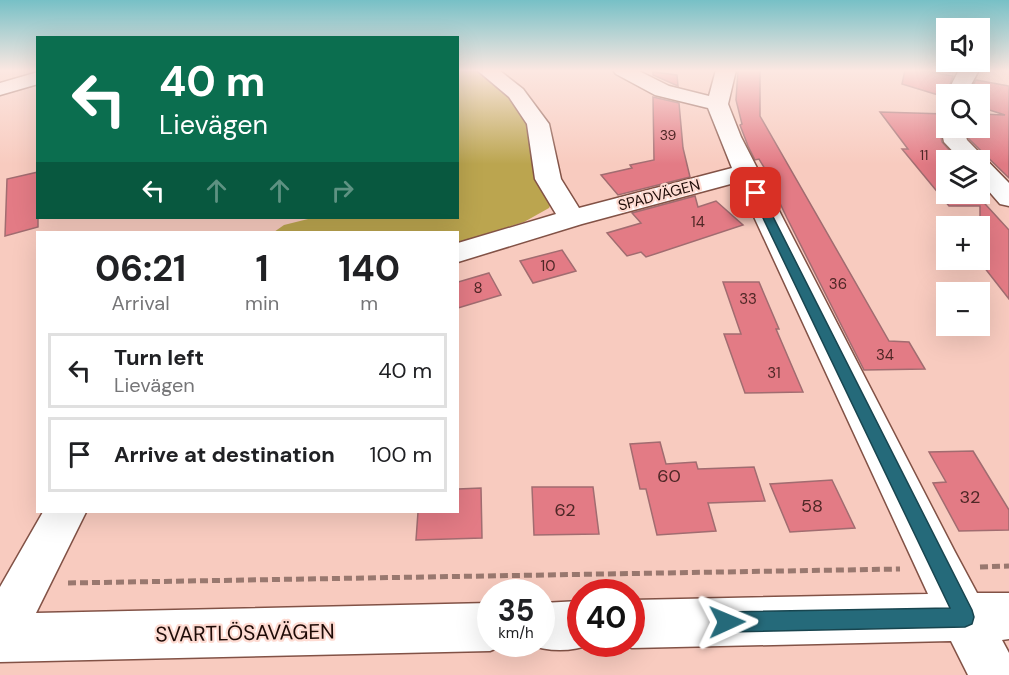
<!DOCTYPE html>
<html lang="en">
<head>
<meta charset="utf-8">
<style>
  :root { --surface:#fff; --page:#f2f2f2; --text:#202124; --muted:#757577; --line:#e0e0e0 }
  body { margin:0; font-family:"DM Sans",sans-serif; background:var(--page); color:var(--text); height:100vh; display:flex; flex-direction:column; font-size:22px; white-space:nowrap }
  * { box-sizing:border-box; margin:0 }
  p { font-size:20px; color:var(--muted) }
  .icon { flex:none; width:33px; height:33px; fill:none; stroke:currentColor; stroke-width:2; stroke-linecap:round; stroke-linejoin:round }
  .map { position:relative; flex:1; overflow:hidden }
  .drawer { position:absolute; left:36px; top:231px; width:423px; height:282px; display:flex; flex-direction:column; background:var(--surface); border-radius:0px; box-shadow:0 6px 24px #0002 }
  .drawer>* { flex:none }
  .guide { position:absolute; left:36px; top:36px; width:423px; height:183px; border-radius:0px; box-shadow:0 6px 24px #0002; background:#0b6e4f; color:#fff; overflow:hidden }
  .fabs { position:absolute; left:936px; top:18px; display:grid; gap:12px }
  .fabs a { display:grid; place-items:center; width:54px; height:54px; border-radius:0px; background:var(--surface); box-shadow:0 6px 24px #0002; font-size:30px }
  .speed { position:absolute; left:477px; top:579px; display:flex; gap:12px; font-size:30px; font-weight:700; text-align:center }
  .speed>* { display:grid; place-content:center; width:78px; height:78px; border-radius:50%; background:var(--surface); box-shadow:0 6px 24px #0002; line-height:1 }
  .speed small { font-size:15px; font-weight:400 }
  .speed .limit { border:9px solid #d22; background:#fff; color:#111 }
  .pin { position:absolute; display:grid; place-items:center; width:51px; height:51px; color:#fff; margin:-26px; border-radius:12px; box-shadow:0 3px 9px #0006 }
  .me { position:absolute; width:66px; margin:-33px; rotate:89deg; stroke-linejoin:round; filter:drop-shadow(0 0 4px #0008) }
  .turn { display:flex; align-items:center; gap:21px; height:126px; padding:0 24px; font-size:27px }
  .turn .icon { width:78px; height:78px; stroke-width:2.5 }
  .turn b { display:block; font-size:42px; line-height:51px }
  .lanes { display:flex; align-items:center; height:57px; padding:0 24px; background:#0003; justify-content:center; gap:30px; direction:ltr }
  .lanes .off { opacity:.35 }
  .eta { display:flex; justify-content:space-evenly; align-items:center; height:102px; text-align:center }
  .eta b { font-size:36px; font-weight:700; line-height:42px }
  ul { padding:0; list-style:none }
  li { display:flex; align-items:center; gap:18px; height:75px; margin:0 12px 9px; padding:0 12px; border:3px solid var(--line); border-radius:0px }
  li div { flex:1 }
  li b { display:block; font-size:22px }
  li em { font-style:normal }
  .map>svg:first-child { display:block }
  .green { fill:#bba54f }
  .building { fill:#e37b85; stroke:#a16c70; stroke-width:1.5 }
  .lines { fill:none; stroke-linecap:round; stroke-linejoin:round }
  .minor-casing { stroke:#825246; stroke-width:3 }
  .path { stroke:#99786f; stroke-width:5; stroke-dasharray:8 4; stroke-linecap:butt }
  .minor { fill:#fff; fill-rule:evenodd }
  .route { fill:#256a7a; stroke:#18454f; stroke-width:1.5 }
  .labels { text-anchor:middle; stroke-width:4.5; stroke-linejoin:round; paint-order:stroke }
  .far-number-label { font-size:14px; fill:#4f2726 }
  .far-street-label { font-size:15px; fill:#1e0b07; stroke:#fedbd2 }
  .number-label { font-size:15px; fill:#4f2726 }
  .near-number-label { font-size:18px; fill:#4f2726 }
  .near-street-label { font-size:21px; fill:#1e0b07; stroke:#fedbd2 }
</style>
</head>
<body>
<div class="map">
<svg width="1009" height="675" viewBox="0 0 1009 675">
  <rect width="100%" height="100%" fill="#f8cbbf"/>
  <!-- green -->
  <path class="green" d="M458,70H488V78L519,104L528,124L552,201L549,208L524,222L458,243V232H274L284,225L312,218H458Z"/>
  <!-- building -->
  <g class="building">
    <path d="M738,70H760V116L889,341L909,342L925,369L864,370L787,218L766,174H768L759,159L755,160L748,146L740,125L742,124L736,100Z"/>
    <path d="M905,70H919L953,76L945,97L902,84Z"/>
    <path d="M653,72L677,75L678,86L653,75Z"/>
    <path d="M976,80L1009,86V178L969,139L965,128H980V114L1005,115L980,107V94H968Z"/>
    <path d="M653,97L679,103L683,148L690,177L618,195L601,175L632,168L630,165L654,160Z"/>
    <path d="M880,112L946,114V121L942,122L939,128L942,142L958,160H946V194H976L1009,230V299L980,262V206H949L902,149H908Z"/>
    <path d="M38,172V227L5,236L7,179Z"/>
    <path d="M695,196L698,207L716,201L743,225L646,257L641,252L627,256L607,233L641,223L632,213Z"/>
    <path d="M562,250L576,271L533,283L520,261Z"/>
    <path d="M489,273L501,295L458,308V282Z"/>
    <path d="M723,282H759L779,329H776L803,392L745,393L724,334H741Z"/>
    <path d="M660,442L666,464L696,462L698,469L754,467L765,501L708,503L716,531L657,535L646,489H640L630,444Z"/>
    <path d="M973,451L1009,510V530L959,531L933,483L946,482L929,452Z"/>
    <path d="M832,480L855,528L790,532L770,484Z"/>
    <path d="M532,487H593L599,534L534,535Z"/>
    <path d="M481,488L482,538L416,540L418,512H458V489Z"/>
  </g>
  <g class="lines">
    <!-- minor casing -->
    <g class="minor-casing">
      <g id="minor">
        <path d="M477,70H499L523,89L549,124L561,179L579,208L732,168L708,108L655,95L616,74L613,70H637L669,86L709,96L716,70H736L728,104L741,137L955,552L977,593H1009V639L1002,640L1009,653V675H968L951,641L632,648L622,644H632V600L928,594L738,182L582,224L458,262V243L556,214L535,179L527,124L509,97Z"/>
        <path d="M959,70H979L966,94L946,95Z"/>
        <path d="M38,72V84L0,95V83Z"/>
        <path d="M944,123H946V128H963L967,140L1009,183V206L1000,204L980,181V160H961L944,142L941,128Z"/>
        <path d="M43,512H86L36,613L490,603V644H507L490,651L0,662V587Z"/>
        <path d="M580,601V644H592C572,652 548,652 527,644H542V603Z"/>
      </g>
    </g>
    <!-- path -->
    <g class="path">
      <path d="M980,567L1009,566"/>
      <path d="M68,583L900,569"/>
    </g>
    <!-- minor -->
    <use href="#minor" class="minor"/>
  </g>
  <!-- sky -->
  <linearGradient id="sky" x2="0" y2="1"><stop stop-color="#77c0c6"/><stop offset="0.43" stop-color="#fce8e2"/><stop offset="1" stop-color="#fce8e2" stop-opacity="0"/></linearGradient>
  <rect width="1009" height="164" fill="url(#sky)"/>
  <!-- route -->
  <path class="route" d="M752,190H756L761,193L972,610L974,617L972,624L965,627L727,632L720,629L717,622L720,615L727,612L950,608L751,193Z"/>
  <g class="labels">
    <!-- far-number labels -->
    <g class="far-number-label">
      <text x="668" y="140">39</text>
      <text x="924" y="160">11</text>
    </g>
    <!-- far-street labels -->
    <g class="far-street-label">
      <text transform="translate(659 195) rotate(-15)" y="5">SPADVÄGEN</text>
    </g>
    <!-- number labels -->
    <g class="number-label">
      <text x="698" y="227">14</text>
      <text x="548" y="271">10</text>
      <text x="838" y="289">36</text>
      <text x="478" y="293">8</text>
      <text x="748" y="304">33</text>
      <text x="885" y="360">34</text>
      <text x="774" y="378">31</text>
    </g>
    <!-- near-number labels -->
    <g class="near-number-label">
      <text x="669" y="482">60</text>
      <text x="970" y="503">32</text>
      <text x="812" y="512">58</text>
      <text x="565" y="516">62</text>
    </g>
    <!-- near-street labels -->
    <g class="near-street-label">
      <text transform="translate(245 633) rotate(-1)" y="7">SVARTLÖSAVÄGEN</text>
    </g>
  </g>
</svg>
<div class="fabs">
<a><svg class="icon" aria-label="sound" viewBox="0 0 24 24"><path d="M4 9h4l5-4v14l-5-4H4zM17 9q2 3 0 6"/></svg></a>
<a><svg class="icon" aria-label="search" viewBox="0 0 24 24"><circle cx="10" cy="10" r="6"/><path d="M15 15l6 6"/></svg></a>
<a><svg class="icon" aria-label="layers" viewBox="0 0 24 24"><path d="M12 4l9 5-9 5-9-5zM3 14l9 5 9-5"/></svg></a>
<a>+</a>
<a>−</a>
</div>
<div class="speed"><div>35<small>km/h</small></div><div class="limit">40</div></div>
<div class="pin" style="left:756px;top:193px;background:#d93025"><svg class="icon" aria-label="arrive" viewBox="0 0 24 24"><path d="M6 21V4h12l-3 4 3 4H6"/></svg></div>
<svg class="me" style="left:727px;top:622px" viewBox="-20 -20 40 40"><path d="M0-17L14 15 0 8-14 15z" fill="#256a7a" stroke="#fff" stroke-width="4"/></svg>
<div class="guide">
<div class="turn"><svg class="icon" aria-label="left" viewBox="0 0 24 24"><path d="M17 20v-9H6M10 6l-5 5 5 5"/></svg><div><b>40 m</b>Lievägen</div></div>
<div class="lanes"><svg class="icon" aria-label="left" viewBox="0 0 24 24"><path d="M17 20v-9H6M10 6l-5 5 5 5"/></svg><svg class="icon off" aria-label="ahead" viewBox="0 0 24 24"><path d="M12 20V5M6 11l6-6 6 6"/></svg><svg class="icon off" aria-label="ahead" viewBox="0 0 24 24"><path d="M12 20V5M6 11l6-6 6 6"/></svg><svg class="icon off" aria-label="right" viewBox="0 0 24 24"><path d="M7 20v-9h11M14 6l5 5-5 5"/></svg></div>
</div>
<section class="drawer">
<div class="eta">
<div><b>06:21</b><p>Arrival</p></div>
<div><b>1</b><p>min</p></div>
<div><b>140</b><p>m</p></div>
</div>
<ul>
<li><svg class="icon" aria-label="left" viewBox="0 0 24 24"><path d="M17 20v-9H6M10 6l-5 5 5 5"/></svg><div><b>Turn left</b><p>Lievägen</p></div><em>40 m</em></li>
<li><svg class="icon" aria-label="arrive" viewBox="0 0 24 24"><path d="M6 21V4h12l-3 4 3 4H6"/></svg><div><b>Arrive at destination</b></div><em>100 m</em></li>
</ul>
</section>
</div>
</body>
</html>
